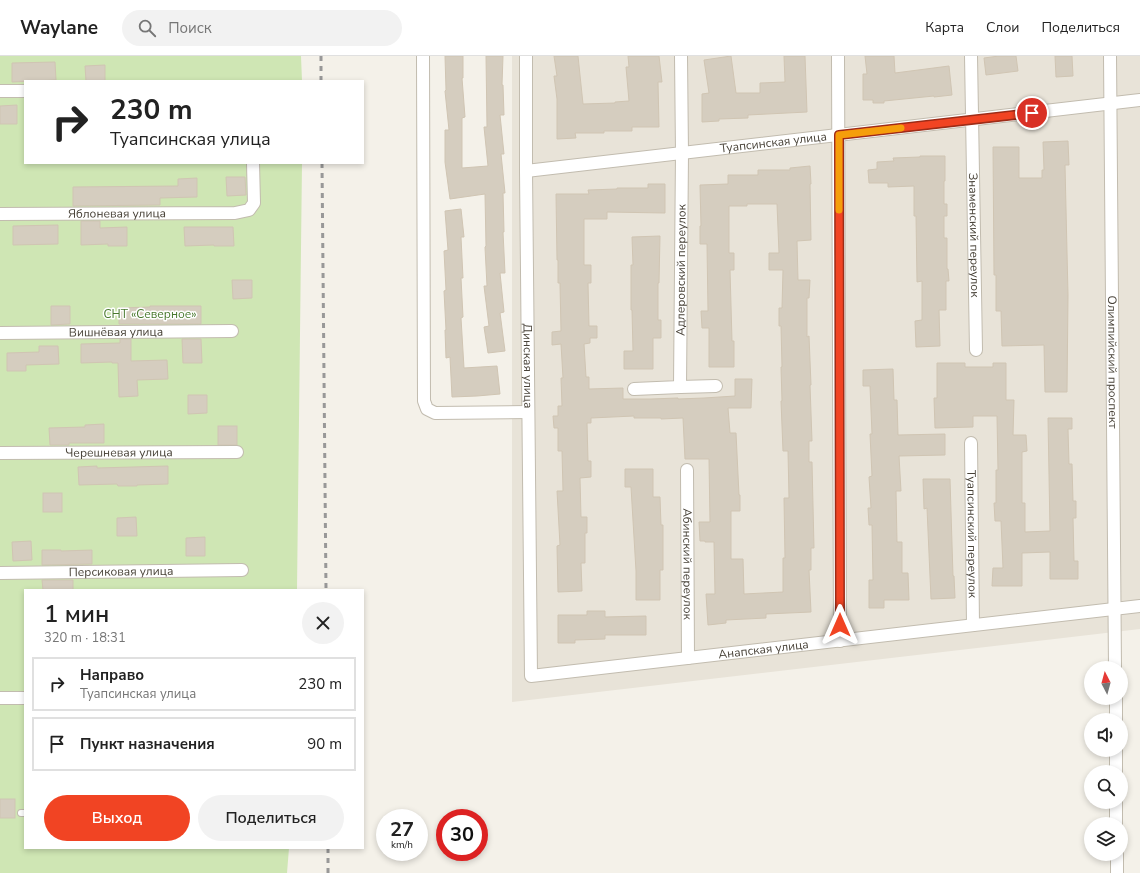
<!DOCTYPE html>
<html lang="ru">
<head>
<meta charset="utf-8">
<style>
  :root { --surface:#fff; --page:#f2f2f2; --text:#222; --muted:#767676; --line:#e0e0e0; --accent:#f14423 }
  body { margin:0; font-family:"Nunito Sans",sans-serif; background:var(--page); color:var(--text); height:100vh; display:flex; flex-direction:column; font-size:15px; white-space:nowrap }
  * { box-sizing:border-box; margin:0 }
  p { font-size:13px; color:var(--muted) }
  .icon { flex:none; width:22px; height:22px; fill:none; stroke:currentColor; stroke-width:2; stroke-linecap:round; stroke-linejoin:round }
  .map { position:relative; flex:1; overflow:hidden }
  .details { position:absolute; left:24px; top:533px; width:340px; height:260px; display:flex; flex-direction:column; background:var(--surface); border-radius:0px; box-shadow:0 2px 6px #0003 }
  .details>* { flex:none }
  .guide { position:absolute; left:24px; top:24px; width:340px; height:84px; border-radius:0px; box-shadow:0 2px 6px #0003; background:#fff; color:var(--text); overflow:hidden }
  .needle { width:26px; rotate:354deg }
  .controls { position:absolute; left:1084px; top:605px; display:grid; gap:8px }
  .controls a { display:grid; place-items:center; width:44px; height:44px; border-radius:50%; background:var(--surface); box-shadow:0 2px 6px #0003; font-size:20px }
  .speed { position:absolute; left:376px; top:753px; display:flex; gap:8px; font-size:20px; font-weight:700; text-align:center }
  .speed>* { display:grid; place-content:center; width:52px; height:52px; border-radius:50%; background:var(--surface); box-shadow:0 2px 6px #0003; line-height:1 }
  .speed small { font-size:10px; font-weight:400 }
  .speed .limit { border:6px solid #d22; background:#fff; color:#111 }
  .pin { position:absolute; display:grid; place-items:center; width:34px; height:34px; color:#fff; margin:-17px; border:2px solid #fff; border-radius:50%; box-shadow:0 1px 4px #0007 }
  .me { position:absolute; width:44px; margin:-22px; rotate:0deg; stroke-linejoin:round; filter:drop-shadow(0 0 3px #0008) }
  .turn { display:flex; align-items:center; gap:14px; height:84px; padding:0 20px; font-size:18px }
  .turn .icon { width:52px; height:52px; stroke-width:2.5 }
  .turn b { display:block; font-size:28px; line-height:34px }
  .round { display:grid; place-items:center; flex:none; width:42px; height:42px; border-radius:21px; background:var(--page) }
  .summary { display:flex; align-items:center; justify-content:space-between; height:68px; padding:0 20px }
  h1 { font-size:24px; font-weight:600; line-height:30px }
  .primary-button { display:flex; gap:8px; margin-top:auto; padding:8px 20px }
  .primary-button a { flex:1; height:46px; border-radius:24px; background:var(--accent); color:#fff; font-size:16px; font-weight:600; line-height:46px; text-align:center }
  .primary-button a+a { background:var(--page); color:var(--text) }
  ul { padding:0; list-style:none }
  li { display:flex; align-items:center; gap:12px; height:54px; margin:0 8px 6px; padding:0 12px; border:2px solid var(--line); border-radius:0px }
  li div { flex:1 }
  li b { display:block; font-size:15px }
  li em { font-style:normal }
  header { display:flex; align-items:center; gap:24px; box-sizing:border-box; height:56px; padding:0 20px; background:var(--surface); border-bottom:1px solid var(--line) }
  header strong { font-size:19px }
  nav { display:flex; gap:22px; margin-inline-start:auto; font-size:14px }
  .search { width:280px; height:36px; background:var(--page); display:flex; align-items:center; gap:10px; box-sizing:border-box; padding:0 14px; border-radius:22px; color:var(--muted); font-size:15px }
  .map>svg:first-child { display:block }
  .residential { fill:#e8e3d8 }
  .green { fill:#cfe6b4 }
  .building { fill:#d5cdbf; stroke:#d0c5b3 }
  .lines { fill:none; stroke-linecap:round; stroke-linejoin:round }
  .lane-casing { stroke:#c2bcaf; stroke-width:8 }
  .street-casing { stroke:#c2bcaf; stroke-width:14 }
  .lane { stroke:#fff; stroke-width:6 }
  .street { stroke:#fff; stroke-width:12 }
  .rail { stroke:#989898; stroke-width:3; stroke-dasharray:5 5; stroke-linecap:butt }
  .route-casing { stroke:#9d2c17; stroke-width:10 }
  .route { stroke:#f14423; stroke-width:7 }
  .slow { stroke:#f59e0b; stroke-width:7 }
  .labels { text-anchor:middle; stroke-width:3; stroke-linejoin:round; paint-order:stroke }
  .street-label { font-size:12px; fill:#484238; stroke:#fff }
  .park-label { font-size:12px; fill:#48782d; stroke:#fff }
</style>
</head>
<body>
<header>
<strong>Waylane</strong>
<div class="search"><svg class="icon" aria-label="search" viewBox="0 0 24 24"><circle cx="10" cy="10" r="6"/><path d="M15 15l6 6"/></svg>Поиск</div>
<nav><a>Карта</a><a>Слои</a><a>Поделиться</a></nav>
</header>
<div class="map">
<svg width="1140" height="817" viewBox="0 0 1140 817">
  <rect width="100%" height="100%" fill="#f4f1e9"/>
  <!-- residential -->
  <path class="residential" d="M512,0H1140V573L512,646Z"/>
  <!-- green -->
  <path class="green" d="M0,0H301L302,25H25V107H302L297,534H25V792H289L287,817H0Z"/>
  <!-- building -->
  <g class="building">
    <path d="M445,0H463V22H462L465,61L462,62V112L488,110L484,71H487L486,0H503L502,29H503L504,59H500L504,98H501L505,137H503L504,176H503L505,217H500L504,256L500,257L505,295L488,297L484,271L489,270L484,230H487L485,191L486,190L485,138L450,143L445,106V74H449L445,35L446,34Z"/>
    <path d="M554,0H578L583,48L615,47V46L629,45L626,11H629L628,0H659L662,26H658L659,71H632V75H604V77H575L576,82L557,83V43L554,20H557Z"/>
    <path d="M731,0L736,37H760V27L785,26L784,0H805L807,56L748,59V62L719,63V65L702,66V38L709,37L704,4Z"/>
    <path d="M865,0H894L895,17L949,10L952,39L934,41V40L884,45V47H873V44H863V18H867Z"/>
    <path d="M999,0H1016L1018,15L986,19L984,2Z"/>
    <path d="M1055,0H1072L1073,20L1056,21Z"/>
    <path d="M55,6L56,24L12,26V7Z"/>
    <path d="M105,9V25H86L85,10Z"/>
    <path d="M17,49V68H0V50Z"/>
    <path d="M1068,85L1069,109H1065L1068,239L1067,336H1045L1044,289L1002,290L1001,255H996V219H994L993,91H1019V122H1042V114H1044L1043,86Z"/>
    <path d="M920,100H945V125H944V148H947V160H944V182H947V213H948L949,225H946V254H939L940,290L916,291L915,265L922,264V225L917,226L916,160H914V130L888,131V127H869L868,114L877,113V106L894,105L893,102L920,101Z"/>
    <path d="M810,110L811,128H810L811,184L797,185L798,224H810L809,242H807V281L809,280L811,329H810L812,385H809V406H812L814,492H811V514H809L811,556L766,558V562L726,564V567L708,569L706,538H715L714,486H705V485H700L699,466H710L709,403H685L683,362L661,363V362H634V360L591,362V367H587L588,405H591V421L580,422L581,461H587V477H585V507H581L582,535L558,536L557,490L560,489L557,435H563L562,395H558V372H554L553,360H558V350H562L561,322H563L561,288L552,289V276L561,275L560,227H558V204H557L556,138H589L588,134L617,133V132H648V128H665V157L607,156V163H584V209H591V227H588L589,270H597V282H590V287L584,288L586,321H589V333L623,332V343H651L678,342V343L704,342L735,340V323H752L751,352H728L730,377H736L739,439H740V455H731V503H743L744,538L783,536V502H785L784,442H789L788,395H783L781,345H782L781,311H782L781,270H779V252H782L783,214H769V197H779L777,148H747V150H729V197H734V214H730L732,285H734V311H709V272H702L701,255H708L707,188H700V170H701L700,129L728,128V119H758V114H790V112Z"/>
    <path d="M226,121H245L246,139L227,140Z"/>
    <path d="M197,122V141L160,142V149L73,150V131L178,130V123Z"/>
    <path d="M461,153L464,181H461L463,222H461L463,261L461,262L464,312L497,310L500,338L477,340L452,341L450,301L446,302L445,274H446L444,235L446,234L444,195L448,194L445,155Z"/>
    <path d="M81,165H100V172L127,171V190H108V188L81,189Z"/>
    <path d="M58,169V188L13,189V170Z"/>
    <path d="M184,171H233L234,190H214V189L185,190Z"/>
    <path d="M660,180L659,227H658V264H661V282H653V313H624V295H633L632,254H631V209H633L632,181Z"/>
    <path d="M232,224H252V242L233,243Z"/>
    <path d="M51,250H70V268L51,269Z"/>
    <path d="M150,250H201V268H119V252L150,251Z"/>
    <path d="M120,283H131V305L167,304L168,323L137,324L138,340L119,341L118,307H112V306L81,307V288L120,287Z"/>
    <path d="M182,283H201L202,307H183Z"/>
    <path d="M39,290H58L59,308L26,309V315H7V297L39,296Z"/>
    <path d="M937,307H965V311H993V307H1006V344H1014L1013,379H1026L1027,395L1022,396V447H1025V476L1050,475L1048,362H1072V373H1068L1069,408H1072L1073,445H1076V462H1073L1074,505H1078V523H1050V496L1022,497V530H992L993,512H1003L1001,465H995L994,447H996V414H998L997,360H973V371L935,372L934,342H937Z"/>
    <path d="M893,313L894,344H897L898,379L945,378V399L899,400L901,435H896L897,486H902V517H908L909,544H884V552H869V524H873L872,469H869L868,452H871L869,421L872,420L870,378H872L870,330H863V314Z"/>
    <path d="M188,339H207V357L188,358Z"/>
    <path d="M104,368V387H69V389H50L49,372L85,371V369Z"/>
    <rect x="218" y="370" width="19" height="19"/>
    <path d="M97,410V412L168,410V428L137,429V430H118L117,428L79,429L78,411Z"/>
    <path d="M625,413H653V441H660L661,469H663V514H660V544H636V515L631,431H625Z"/>
    <path d="M923,423H950L953,520H954L955,542L931,543L927,452L924,453Z"/>
    <rect x="43" y="437" width="19" height="19"/>
    <path d="M136,461L137,480H117V462Z"/>
    <path d="M205,481V500H186V482Z"/>
    <path d="M31,485L32,504L13,505L12,486Z"/>
    <path d="M42,494H61V495L92,494V508L42,509Z"/>
    <path d="M42,524H73V534H43Z"/>
    <path d="M587,555H605V561L646,560V579H605V583L575,584V587H558V559H587Z"/>
    <rect x="0" y="743" width="15" height="19"/>
  </g>
  <g class="lines">
    <!-- lane casing -->
    <g class="lane-casing">
      <path id="lane" d="M21,757H25"/>
    </g>
    <!-- street casing -->
    <g class="street-casing">
      <g id="street">
        <path d="M423,0L424,345L427,353L435,357L528,356"/>
        <path id="s1" d="M526,0V115L531,620L1140,550"/>
        <path d="M838,0L840,585"/>
        <path id="s2" d="M971,0L976,294"/>
        <path id="s3" d="M1110,0L1115,612"/>
        <path d="M0,35H25"/>
        <path id="s4" d="M526,115L1140,44"/>
        <path id="s5" d="M0,158L235,157L249,154L254,147L253,107"/>
        <path id="s6" d="M0,277L232,275"/>
        <path d="M680,331L716,330"/>
        <path id="s7" d="M634,333L680,331L682,97L681,0"/>
        <path id="s8" d="M971,387L973,569"/>
        <path id="s9" d="M0,397L237,396"/>
        <path id="s10" d="M687,414L688,602"/>
        <path id="s11" d="M0,517L242,514"/>
        <path d="M0,642H25"/>
        <path d="M1116,642V664"/>
        <path d="M1116,694V716"/>
        <path d="M1116,746V768"/>
        <path d="M1117,798V817"/>
      </g>
    </g>
    <!-- lane -->
    <use href="#lane" class="lane"/>
    <!-- street -->
    <use href="#street" class="street"/>
    <!-- rail -->
    <g class="rail">
      <path d="M321,0V25"/>
      <path d="M322,107L326,534"/>
      <path d="M328,792V817"/>
    </g>
  </g>
  <g class="lines">
    <!-- route casing -->
    <g class="route-casing">
      <path id="route" d="M840,569L839,79L1032,57"/>
    </g>
    <!-- route -->
    <use href="#route" class="route"/>
    <!-- slow -->
    <path class="slow" d="M839,154V79L901,72"/>
  </g>
  <g class="labels">
    <!-- street labels -->
    <g class="street-label">
      <text dy="4" stroke="none"><textPath href="#s4" startOffset="249">Туапсинская улица</textPath></text>
      <text dy="4" stroke="none"><textPath href="#s5" startOffset="117">Яблоневая улица</textPath></text>
      <text dy="4" stroke="none"><textPath href="#s2" startOffset="179">Знаменский переулок</textPath></text>
      <text dy="4" stroke="none"><textPath href="#s7" startOffset="163">Адлеровский переулок</textPath></text>
      <text dy="4" stroke="none"><textPath href="#s6" startOffset="116">Вишнёвая улица</textPath></text>
      <text dy="4" stroke="none"><textPath href="#s3" startOffset="306">Олимпийский проспект</textPath></text>
      <text dy="4" stroke="none"><textPath href="#s1" startOffset="310">Динская улица</textPath></text>
      <text dy="4" stroke="none"><textPath href="#s9" startOffset="119">Черешневая улица</textPath></text>
      <text dy="4" stroke="none"><textPath href="#s8" startOffset="91">Туапсинский переулок</textPath></text>
      <text dy="4" stroke="none"><textPath href="#s10" startOffset="94">Абинский переулок</textPath></text>
      <text dy="4" stroke="none"><textPath href="#s11" startOffset="121">Персиковая улица</textPath></text>
      <text dy="4" stroke="none"><textPath href="#s1" startOffset="854">Анапская улица</textPath></text>
    </g>
    <!-- park labels -->
    <g class="park-label">
      <text x="150" y="262">СНТ «Северное»</text>
    </g>
  </g>
</svg>
<div class="controls">
<a><svg class="needle" viewBox="-14 -14 28 28"><path d="M0-13l5 13h-10z" fill="#e53935"/><path d="M0 13l5-13h-10z" fill="#767676"/></svg></a>
<a><svg class="icon" aria-label="sound" viewBox="0 0 24 24"><path d="M4 9h4l5-4v14l-5-4H4zM17 9q2 3 0 6"/></svg></a>
<a><svg class="icon" aria-label="search" viewBox="0 0 24 24"><circle cx="10" cy="10" r="6"/><path d="M15 15l6 6"/></svg></a>
<a><svg class="icon" aria-label="layers" viewBox="0 0 24 24"><path d="M12 4l9 5-9 5-9-5zM3 14l9 5 9-5"/></svg></a>
</div>
<div class="speed"><div>27<small>km/h</small></div><div class="limit">30</div></div>
<div class="pin" style="left:1032px;top:57px;background:#d93025"><svg class="icon" aria-label="arrive" viewBox="0 0 24 24"><path d="M6 21V4h12l-3 4 3 4H6"/></svg></div>
<svg class="me" style="left:840px;top:569px" viewBox="-20 -20 40 40"><path d="M0-17L14 15 0 8-14 15z" fill="#f14423" stroke="#fff" stroke-width="4"/></svg>
<div class="guide">
<div class="turn"><svg class="icon" aria-label="right" viewBox="0 0 24 24"><path d="M7 20v-9h11M14 6l5 5-5 5"/></svg><div><b>230 m</b>Туапсинская улица</div></div>
</div>
<section class="details">
<div class="summary"><div><h1>1 мин</h1><p>320 m · 18:31</p></div><a class="round"><svg class="icon" aria-label="close" viewBox="0 0 24 24"><path d="M6 6l12 12M18 6L6 18"/></svg></a></div>
<ul>
<li><svg class="icon" aria-label="right" viewBox="0 0 24 24"><path d="M7 20v-9h11M14 6l5 5-5 5"/></svg><div><b>Направо</b><p>Туапсинская улица</p></div><em>230 m</em></li>
<li><svg class="icon" aria-label="arrive" viewBox="0 0 24 24"><path d="M6 21V4h12l-3 4 3 4H6"/></svg><div><b>Пункт назначения</b></div><em>90 m</em></li>
</ul>
<div class="primary-button"><a>Выход</a><a>Поделиться</a></div>
</section>
</div>
</body>
</html>
